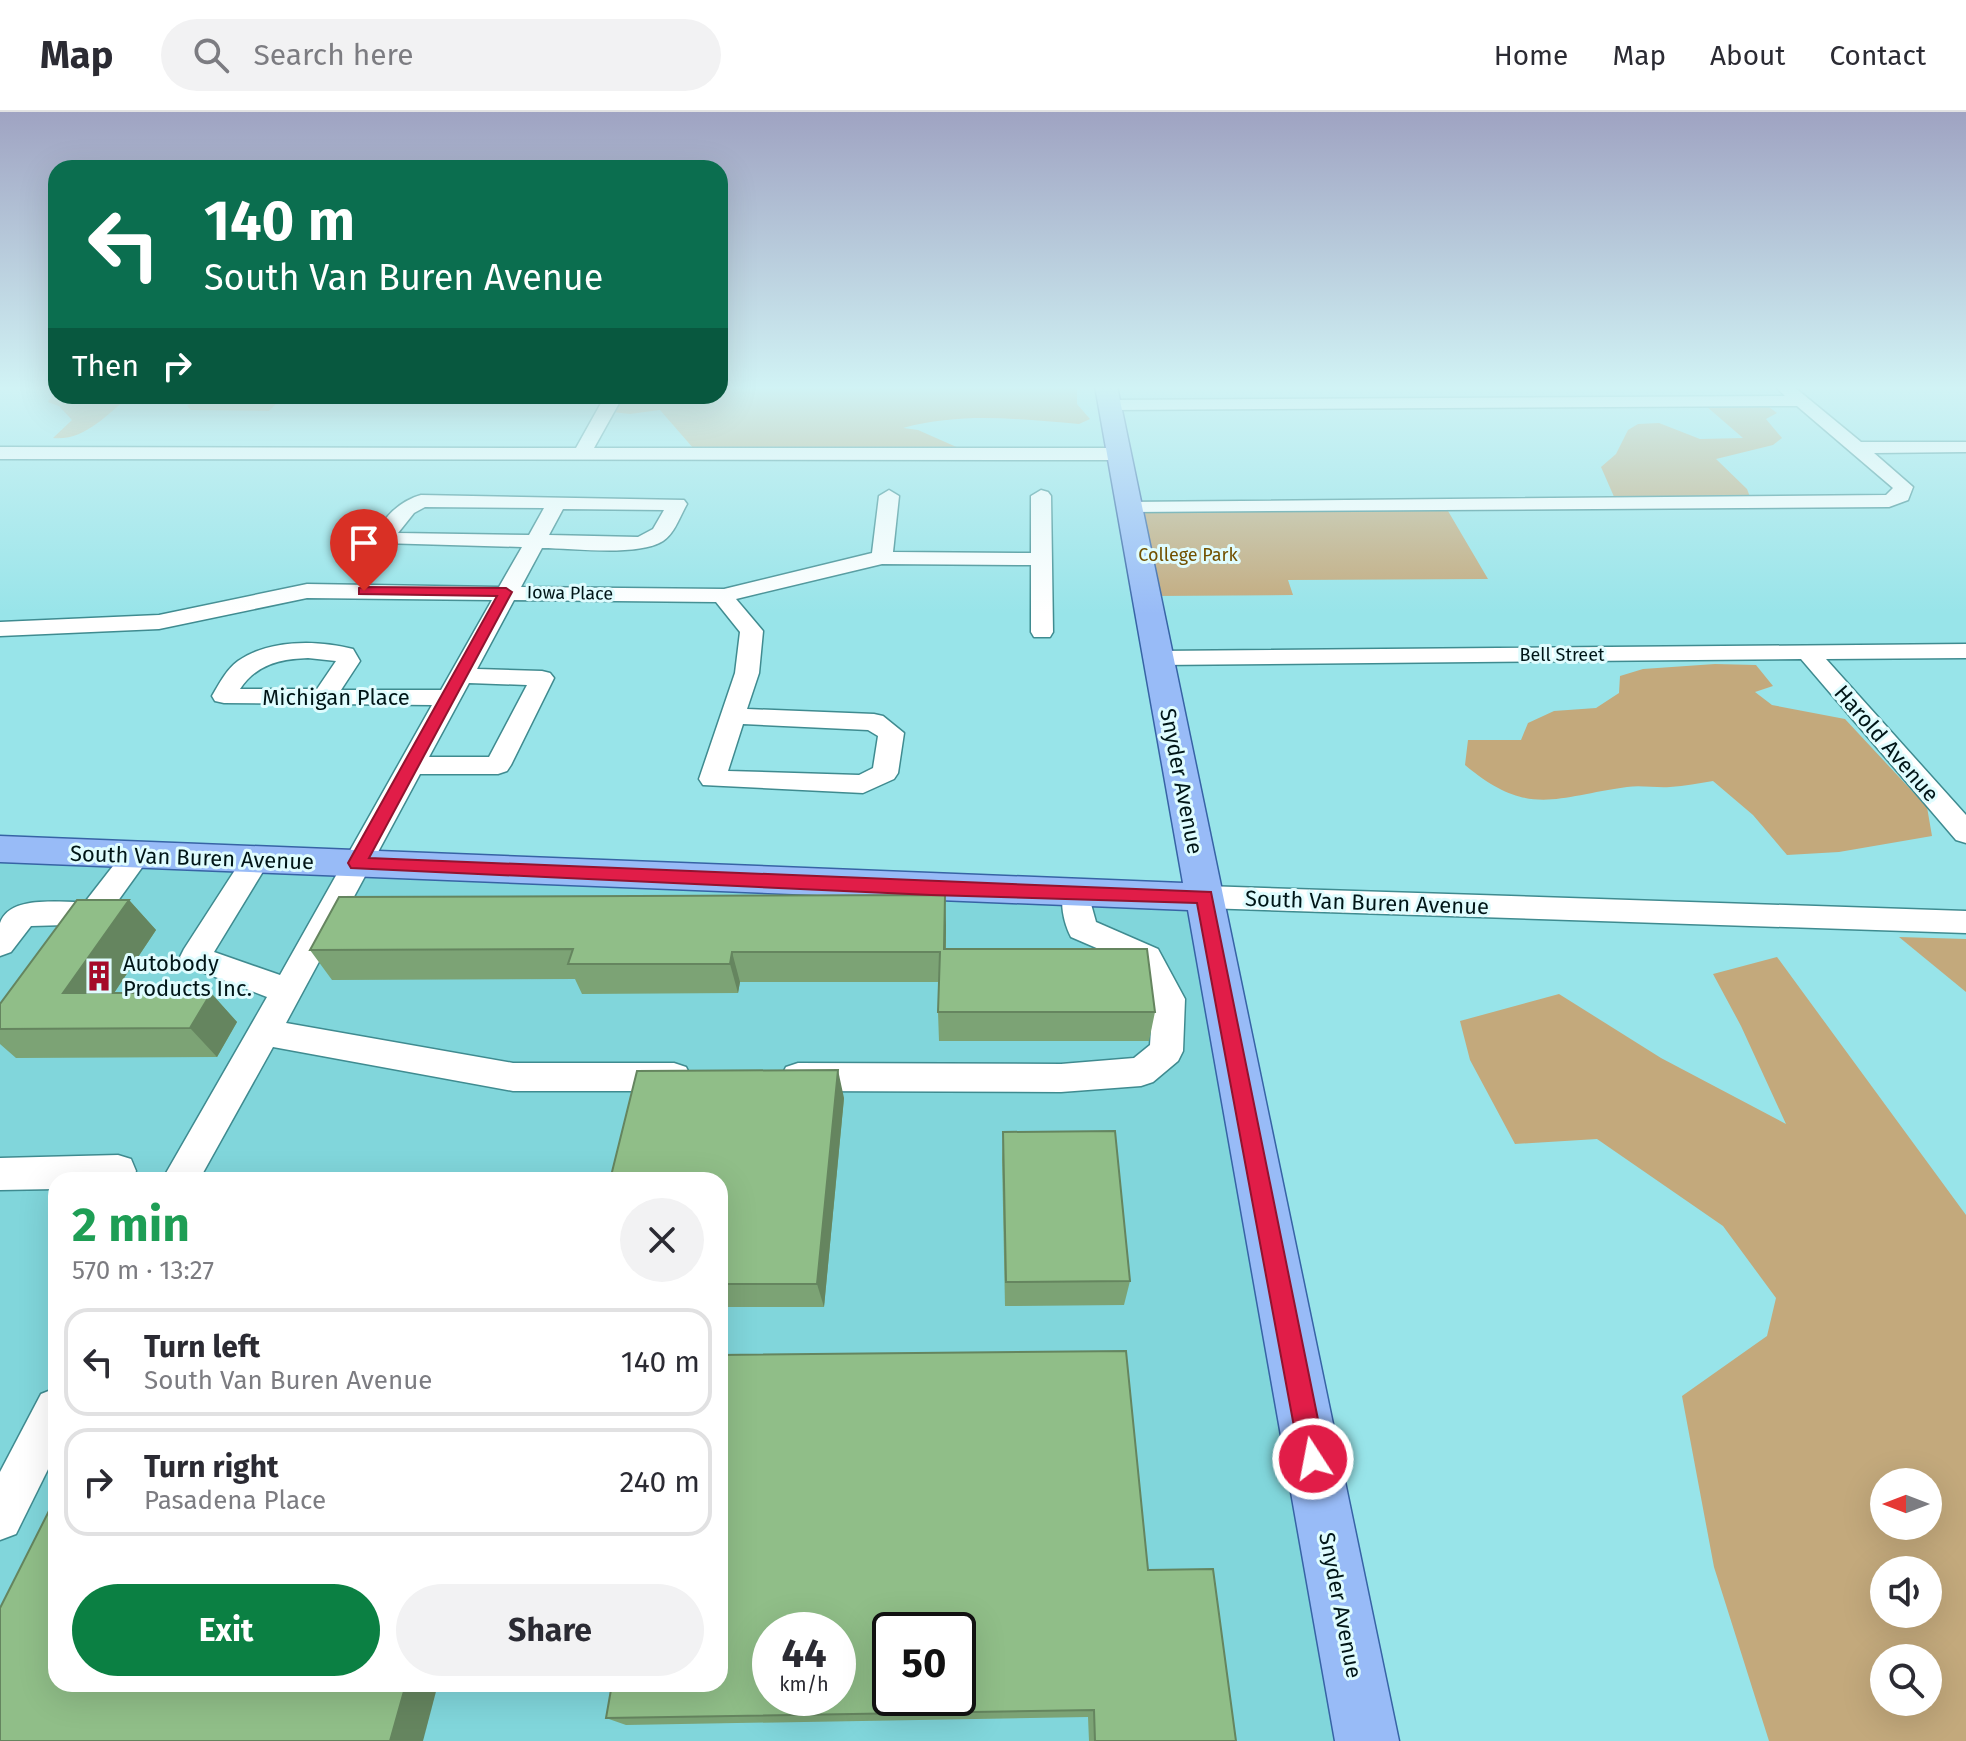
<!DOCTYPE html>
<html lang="en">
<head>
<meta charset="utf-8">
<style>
  :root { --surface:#fff; --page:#f2f2f3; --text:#2b2b33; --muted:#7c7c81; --line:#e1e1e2; --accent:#0b8043 }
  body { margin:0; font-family:"Fira Sans",sans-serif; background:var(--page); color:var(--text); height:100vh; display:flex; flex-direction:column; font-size:30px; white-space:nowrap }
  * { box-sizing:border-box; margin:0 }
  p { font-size:26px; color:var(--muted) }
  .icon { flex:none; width:44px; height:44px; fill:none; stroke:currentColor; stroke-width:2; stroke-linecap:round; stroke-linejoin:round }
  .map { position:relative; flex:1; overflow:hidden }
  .drawer { position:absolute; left:48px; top:1060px; width:680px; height:520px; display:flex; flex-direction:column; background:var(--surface); border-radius:24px; box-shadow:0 8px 32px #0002 }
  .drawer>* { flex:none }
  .banner { position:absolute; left:48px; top:48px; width:680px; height:244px; border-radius:24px; box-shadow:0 8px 32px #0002; background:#0b6e4f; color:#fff; overflow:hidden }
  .needle { width:52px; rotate:270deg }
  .fabs { position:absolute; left:1870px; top:1356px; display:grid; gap:16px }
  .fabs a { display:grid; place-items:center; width:72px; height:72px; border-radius:50%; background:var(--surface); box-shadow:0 8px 32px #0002; font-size:40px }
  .speed { position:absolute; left:752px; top:1500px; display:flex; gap:16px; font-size:40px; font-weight:700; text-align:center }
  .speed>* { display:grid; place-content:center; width:104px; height:104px; border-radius:50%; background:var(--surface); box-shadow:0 8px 32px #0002; line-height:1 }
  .speed small { font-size:20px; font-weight:400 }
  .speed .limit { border:4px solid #111; border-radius:12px; background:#fff; color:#111 }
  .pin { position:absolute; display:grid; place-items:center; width:68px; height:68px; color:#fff; margin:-82px -34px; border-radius:50% 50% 50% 0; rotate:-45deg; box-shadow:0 0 8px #0007 }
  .pin .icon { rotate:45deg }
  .me { position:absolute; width:88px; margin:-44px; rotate:349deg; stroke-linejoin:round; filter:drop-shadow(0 0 6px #0008) }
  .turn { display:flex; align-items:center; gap:28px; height:168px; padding:0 24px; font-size:36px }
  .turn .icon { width:104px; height:104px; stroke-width:2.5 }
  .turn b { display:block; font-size:56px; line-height:68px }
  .then { display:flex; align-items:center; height:76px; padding:0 24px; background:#0003; gap:16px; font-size:30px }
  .round { display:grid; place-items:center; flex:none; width:84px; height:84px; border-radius:42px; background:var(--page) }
  .overview { display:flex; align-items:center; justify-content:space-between; height:136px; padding:0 24px }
  h1 { font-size:48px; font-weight:700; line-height:60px; color:#1e9e55 }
  .action { display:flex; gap:16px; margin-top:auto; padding:16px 24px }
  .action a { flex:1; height:92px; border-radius:48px; background:var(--accent); color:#fff; font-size:32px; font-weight:700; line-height:92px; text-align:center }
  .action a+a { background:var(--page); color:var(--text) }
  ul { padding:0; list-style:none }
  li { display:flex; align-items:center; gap:24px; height:108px; margin:0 16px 12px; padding:0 8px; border:4px solid var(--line); border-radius:24px }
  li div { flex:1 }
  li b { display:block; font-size:30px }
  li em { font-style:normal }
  header { display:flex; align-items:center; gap:48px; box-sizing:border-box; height:112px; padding:0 40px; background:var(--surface); border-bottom:2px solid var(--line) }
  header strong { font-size:38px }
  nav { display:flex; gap:44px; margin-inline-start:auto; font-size:28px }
  .search { width:560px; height:72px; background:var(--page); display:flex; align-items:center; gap:20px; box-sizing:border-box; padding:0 28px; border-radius:44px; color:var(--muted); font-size:30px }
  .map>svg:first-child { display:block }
  .built { fill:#81d6db; fill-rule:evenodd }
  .green { fill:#c3a97c; fill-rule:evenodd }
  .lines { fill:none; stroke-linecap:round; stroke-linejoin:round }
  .minor-casing { stroke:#3f8b90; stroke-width:3 }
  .major-casing { stroke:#3763a5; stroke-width:3 }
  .minor { fill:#fff; fill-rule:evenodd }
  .major { fill:#98bbf7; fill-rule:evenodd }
  .wall { fill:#7ca375 }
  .shaded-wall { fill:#65855f }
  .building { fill:#90be88; stroke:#65855f; stroke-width:2; fill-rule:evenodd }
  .route { fill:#e11d48; stroke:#92132f; stroke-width:2 }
  .labels { text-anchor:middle; stroke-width:6; stroke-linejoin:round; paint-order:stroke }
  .far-park-label { font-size:18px; fill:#725100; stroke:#dffcfe }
  .far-street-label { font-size:18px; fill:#001517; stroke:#dffcfe }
  .street-label { font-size:22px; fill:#001517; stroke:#dffcfe }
  .poi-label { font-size:22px; fill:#001517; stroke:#dffcfe; text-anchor:start }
</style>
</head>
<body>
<header>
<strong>Map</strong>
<div class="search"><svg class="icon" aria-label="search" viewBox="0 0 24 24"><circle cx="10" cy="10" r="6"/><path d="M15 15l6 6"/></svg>Search here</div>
<nav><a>Home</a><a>Map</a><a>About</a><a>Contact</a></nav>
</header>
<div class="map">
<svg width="1966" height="1629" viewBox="0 0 1966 1629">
  <rect width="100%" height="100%" fill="#98e4e9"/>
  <!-- built -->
  <path class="built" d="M0,737L1205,785L1367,1629H0ZM56,1068H720V1572H56ZM770,1518H838V1586H770ZM890,1518H958V1586H890Z"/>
  <!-- green -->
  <g class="green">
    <path d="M720,274H1077V292L1090,307L1079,312C1019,307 962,300 903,316L918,318L961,337H694L660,298L630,302L612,300L622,284H720Z"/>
    <path d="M56,277V284H130C106,303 85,329 53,326L72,308L59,294L48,290Z"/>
    <path d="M200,284H284L269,299L191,298L187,294Z"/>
    <path d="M1706,294L1769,295L1777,301L1766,307L1782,326L1773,333L1716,347L1747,377L1750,385L1615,387L1601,355L1616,342L1628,318L1638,312L1659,311L1700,327L1743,326Z"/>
    <path d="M1448,399L1488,467L1288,468L1293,483L1155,484L1141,400Z"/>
    <path d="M1715,552L1756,553L1773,574L1755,580L1772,593L1845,607L1927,695L1932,724L1839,740L1787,743L1753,703L1713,669C1699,671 1685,674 1670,675C1656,676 1641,673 1627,675C1555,685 1528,706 1465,653L1468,628H1521L1528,611L1554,599L1596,596L1619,581L1620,564L1643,557Z"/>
    <path d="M1899,825L1966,827V880Z"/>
    <path d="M1777,845L1966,1103V1629H1769L1714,1455L1682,1284L1767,1224L1776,1186L1723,1114L1597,1027L1515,1032L1470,948L1460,909L1559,882L1661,946L1786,1012L1741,914L1713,862ZM1884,1370H1928V1414H1884ZM1884,1458H1928V1502H1884ZM1884,1546H1928V1590H1884Z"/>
  </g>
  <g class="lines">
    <!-- minor casing -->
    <g class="minor-casing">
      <g id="minor">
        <path d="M1775,274H1793L1861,330H1966V340L1874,341L1913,375L1908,388L1889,395L1130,400L1120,394L1123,390L1886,383L1893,376L1797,294L1109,298L1100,293L1109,288L1785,284Z"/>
        <path d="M605,284H623L594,336H1119L1128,342L1119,348L0,347V335L576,336Z"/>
        <path d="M889,378L899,384L893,440L1031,441V384L1041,378L1048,380L1051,384L1053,520L1050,525H1034L1031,520V453L882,452L736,487L763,519L759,561L747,597L874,602L883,604L904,621L898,661L894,667L863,681L703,673L699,667L735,561L740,520L716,490L514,488L477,557L542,559L550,561L554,566L511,653L507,659L498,662H420L286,911L513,951H674L686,955L691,965L686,975L674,979H513L273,935L199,1068H162L267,885L184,853L180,845L184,837L246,741L256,738L266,741L270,748L214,840L280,863L432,593L224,591L215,589L212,584C219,572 226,558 238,549C269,527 318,528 353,537L360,549L341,578H441L492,488L307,486L159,517L0,524V510L159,503L307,472L499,475L522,435L381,431L378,427C378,407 402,388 421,383L684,388L687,392C680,404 675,421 663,429C638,445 572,436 542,436L521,475L724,477L872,441L879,384ZM425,395L544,396L529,423L398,421L414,401ZM563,397L664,398L653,417L638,425L549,423ZM308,546L336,549L317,577H240C256,552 281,547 308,546ZM469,571L527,573L489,645H429ZM743,612L868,618L878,624L873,656L859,663L728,659Z"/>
        <path d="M1966,532V546L1826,547L1966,703V731L1956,728L1801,547L1158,553L1150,551L1146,546L1150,541L1158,539Z"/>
        <path d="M137,733L147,736L151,743L89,829L78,832L67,829L63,821L67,813L31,814L11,840L0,844C0,835 0,819 0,811C10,782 61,791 85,790L127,736Z"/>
        <path d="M1076,771L1086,774L1096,810L1158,837L1185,887L1183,939L1178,949L1153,970L1141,974L1061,980L798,979L786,975L781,965L786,955L798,951L1061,952L1134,946L1150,933L1153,887L1136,853L1071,825C1064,812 1058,788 1066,774Z"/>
        <path d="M1205,774L1966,799V821L1205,796L1195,793L1190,785L1195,777Z"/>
        <path d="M118,1043L131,1047L136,1059L132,1068H56V1077L0,1078V1046Z"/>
        <path d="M56,1276V1341L16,1422L0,1428V1360L41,1282Z"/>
      </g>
    </g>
    <!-- major casing -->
    <g class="major-casing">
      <path id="major" d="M1095,274H1117L1399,1629H1335L1188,798L0,750V724L1183,771Z"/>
    </g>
    <!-- minor -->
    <use href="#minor" class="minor"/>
    <!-- major -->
    <use href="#major" class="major"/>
  </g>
  <!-- wall -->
  <g class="wall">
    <path d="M129,788L156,818L114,881H211L237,910L217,945L16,946L0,932V892Z"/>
    <path d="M946,813V837L1155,900L1149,929H939L938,900L939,870H740L738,881L582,882L575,867L332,868L310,838Z"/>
    <path d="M844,986L824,1195H720V1068Z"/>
    <path d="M1003,1020L1130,1169L1124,1193L1005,1194L1002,1047Z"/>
    <path d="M1148,1458L1236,1629H1089L1088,1605L626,1613L606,1606Z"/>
  </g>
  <!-- shaded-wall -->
  <g class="shaded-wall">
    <path d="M945,783L946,813L945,866L944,837Z"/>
    <path d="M129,788L156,818L94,911L63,881Z"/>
    <path d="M732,840L740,870L738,881L730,852Z"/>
    <path d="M211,881L237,910L217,945L190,916Z"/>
    <path d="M838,958L844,986L824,1195L817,1172Z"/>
    <path d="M406,1572H438L423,1629H390Z"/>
  </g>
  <!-- building -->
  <g class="building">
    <path d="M945,783L944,837H1147L1155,900H938L940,840H732L730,852H568L573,837L310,838L339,785Z"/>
    <path d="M77,788H129L63,881H211L190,916L0,917V892Z"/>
    <path d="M838,958L817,1172H720V1068H610L637,959Z"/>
    <path d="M1115,1019L1130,1169L1006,1170L1003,1020Z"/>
    <path d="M1126,1239L1148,1458L1213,1457L1236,1629H1095L1094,1598L606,1606L612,1572H720V1243ZM770,1518H838V1586H770ZM890,1518H958V1586H890Z"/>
    <path d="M56,1385V1572H406L390,1629H0V1496Z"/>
  </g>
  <!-- sky -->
  <linearGradient id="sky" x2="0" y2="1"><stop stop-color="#9fa3c2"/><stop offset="0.55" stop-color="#d1f3f5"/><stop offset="1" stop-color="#d1f3f5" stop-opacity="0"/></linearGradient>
  <rect width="1966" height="502" fill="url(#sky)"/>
  <!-- route -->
  <path class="route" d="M364,475L506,476L512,480L369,746L1211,780L1326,1347L1322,1356L1313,1360L1304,1356L1300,1347L1197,791L931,783L351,756L348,751L497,484L359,482V476Z"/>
  <!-- icons -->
  <defs>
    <g id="building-bare" transform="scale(2.4)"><path d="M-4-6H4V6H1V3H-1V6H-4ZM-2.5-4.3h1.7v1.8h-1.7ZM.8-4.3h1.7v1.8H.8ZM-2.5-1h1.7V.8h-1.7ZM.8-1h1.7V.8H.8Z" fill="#a50b28" stroke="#dffcfe" stroke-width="2.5" paint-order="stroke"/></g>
  </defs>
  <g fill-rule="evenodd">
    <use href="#building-bare" x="99" y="864"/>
  </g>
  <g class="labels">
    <!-- far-park labels -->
    <g class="far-park-label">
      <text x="1188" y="449">College Park</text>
    </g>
    <!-- far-street labels -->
    <g class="far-street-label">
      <text transform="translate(570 481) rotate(1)" y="6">Iowa Place</text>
      <text x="1562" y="549">Bell Street</text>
    </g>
    <!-- street labels -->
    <g class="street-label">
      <text x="336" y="593">Michigan Place</text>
      <text transform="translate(1887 631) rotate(49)" y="8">Harold Avenue</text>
      <text transform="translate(1182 669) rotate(79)" y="8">Snyder Avenue</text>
      <text transform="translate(192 745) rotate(2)" y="8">South Van Buren Avenue</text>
      <text transform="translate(1367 790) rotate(2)" y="8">South Van Buren Avenue</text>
      <text transform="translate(1341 1493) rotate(79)" y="8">Snyder Avenue</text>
    </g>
    <!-- poi labels -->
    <g class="poi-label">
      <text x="123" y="859">Autobody<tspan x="123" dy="25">Products Inc.</tspan></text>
    </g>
  </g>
</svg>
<div class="fabs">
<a><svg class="needle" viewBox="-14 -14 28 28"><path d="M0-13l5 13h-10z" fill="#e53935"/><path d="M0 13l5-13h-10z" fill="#7c7c81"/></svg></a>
<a><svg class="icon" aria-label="sound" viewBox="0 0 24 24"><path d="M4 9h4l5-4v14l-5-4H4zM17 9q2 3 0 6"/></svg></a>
<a><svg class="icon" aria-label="search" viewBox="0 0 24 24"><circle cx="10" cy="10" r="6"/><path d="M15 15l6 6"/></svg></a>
</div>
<div class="speed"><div>44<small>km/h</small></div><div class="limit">50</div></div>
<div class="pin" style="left:364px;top:479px;background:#d93025"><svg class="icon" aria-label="arrive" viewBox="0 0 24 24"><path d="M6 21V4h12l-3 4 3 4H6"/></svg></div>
<svg class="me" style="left:1313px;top:1347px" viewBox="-20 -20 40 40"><circle r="17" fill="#e11d48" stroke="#fff" stroke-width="3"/><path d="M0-11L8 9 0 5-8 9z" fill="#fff"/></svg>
<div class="banner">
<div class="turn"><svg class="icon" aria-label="left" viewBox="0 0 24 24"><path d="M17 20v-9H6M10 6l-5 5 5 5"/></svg><div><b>140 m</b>South Van Buren Avenue</div></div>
<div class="then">Then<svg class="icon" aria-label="right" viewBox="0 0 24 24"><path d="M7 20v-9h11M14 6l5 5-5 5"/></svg></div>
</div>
<section class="drawer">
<div class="overview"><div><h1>2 min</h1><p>570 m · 13:27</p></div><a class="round"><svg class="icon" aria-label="close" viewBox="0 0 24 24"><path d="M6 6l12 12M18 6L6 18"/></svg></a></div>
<ul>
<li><svg class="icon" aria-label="left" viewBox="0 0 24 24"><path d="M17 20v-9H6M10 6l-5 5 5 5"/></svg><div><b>Turn left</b><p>South Van Buren Avenue</p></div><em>140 m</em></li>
<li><svg class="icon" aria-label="right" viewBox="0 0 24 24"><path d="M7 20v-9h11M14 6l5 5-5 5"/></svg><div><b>Turn right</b><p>Pasadena Place</p></div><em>240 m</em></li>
</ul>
<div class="action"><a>Exit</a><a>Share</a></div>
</section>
</div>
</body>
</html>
